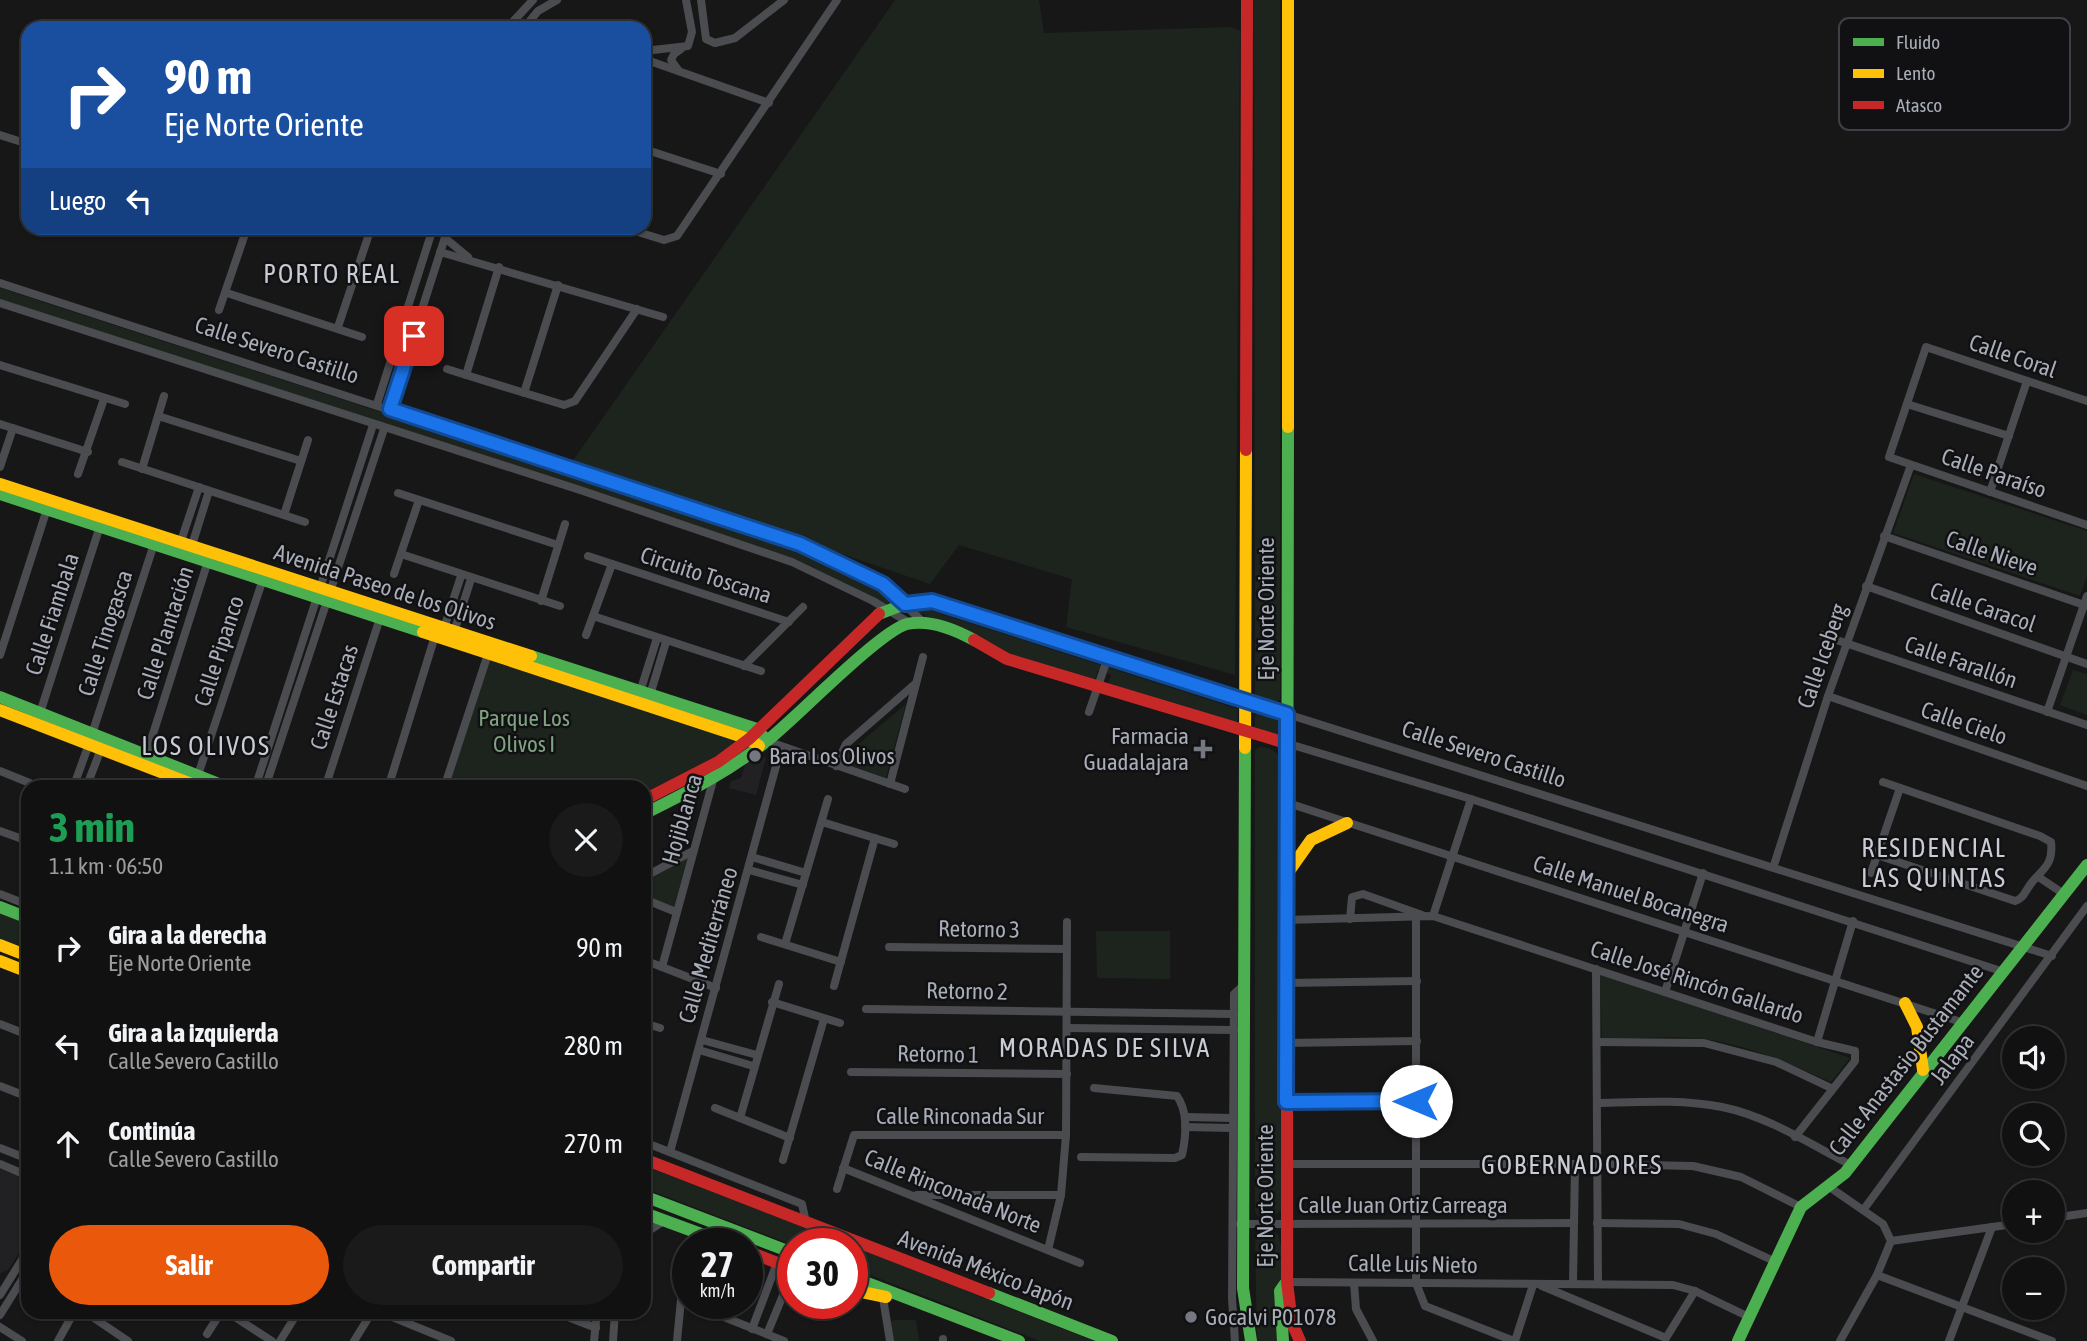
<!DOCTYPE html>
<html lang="es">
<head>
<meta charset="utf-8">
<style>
  :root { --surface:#111; --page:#1a1a1a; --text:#f1f3f6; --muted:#9c9d9f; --line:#303131; --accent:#ea580c }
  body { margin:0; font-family:"Asap Condensed",sans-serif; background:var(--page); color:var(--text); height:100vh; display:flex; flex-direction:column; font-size:26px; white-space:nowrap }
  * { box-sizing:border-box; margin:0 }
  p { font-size:23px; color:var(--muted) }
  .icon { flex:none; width:38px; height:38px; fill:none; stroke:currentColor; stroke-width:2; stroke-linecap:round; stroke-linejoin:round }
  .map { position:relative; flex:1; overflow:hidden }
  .details { position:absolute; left:21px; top:780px; width:630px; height:539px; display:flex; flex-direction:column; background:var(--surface); border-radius:21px; box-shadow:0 2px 5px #0004,0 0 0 2px var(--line) }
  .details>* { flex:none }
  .guide { position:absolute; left:21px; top:21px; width:630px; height:214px; border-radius:21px; box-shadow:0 2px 5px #0004,0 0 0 2px var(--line); background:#1a4fa0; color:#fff; overflow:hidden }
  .fabs { position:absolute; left:2002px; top:1026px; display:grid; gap:14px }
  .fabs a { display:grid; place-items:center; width:63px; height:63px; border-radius:50%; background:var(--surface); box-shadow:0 2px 5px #0004,0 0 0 2px var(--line); font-size:35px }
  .speed { position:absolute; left:672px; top:1228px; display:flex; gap:14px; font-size:35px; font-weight:700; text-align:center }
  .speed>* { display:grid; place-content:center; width:91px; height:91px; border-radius:50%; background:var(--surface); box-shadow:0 2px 5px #0004,0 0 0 2px var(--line); line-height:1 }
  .speed small { font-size:18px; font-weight:400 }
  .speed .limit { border:10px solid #d22; background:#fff; color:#111 }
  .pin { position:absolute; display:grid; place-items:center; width:60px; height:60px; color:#fff; margin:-30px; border-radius:14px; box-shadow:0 4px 10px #0006 }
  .me { position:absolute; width:77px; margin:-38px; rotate:270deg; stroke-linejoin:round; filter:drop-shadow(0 0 5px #0008) }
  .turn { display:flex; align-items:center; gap:24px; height:147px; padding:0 28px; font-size:32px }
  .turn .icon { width:91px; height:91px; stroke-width:2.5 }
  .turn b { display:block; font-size:49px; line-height:60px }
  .then { display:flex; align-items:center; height:66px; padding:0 28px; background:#0003; gap:14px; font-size:26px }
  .round { display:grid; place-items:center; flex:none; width:74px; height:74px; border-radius:37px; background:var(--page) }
  .overview { display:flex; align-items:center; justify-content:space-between; height:119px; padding:0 28px }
  h1 { font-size:42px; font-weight:700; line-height:52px; color:#1e9e55 }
  .cta { display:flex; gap:14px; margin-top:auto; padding:14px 28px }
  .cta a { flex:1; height:80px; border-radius:42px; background:var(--accent); color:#fff; font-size:28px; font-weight:700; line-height:80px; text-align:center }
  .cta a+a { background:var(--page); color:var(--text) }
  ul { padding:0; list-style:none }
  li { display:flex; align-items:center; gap:21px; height:98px; padding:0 28px }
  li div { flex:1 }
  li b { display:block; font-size:26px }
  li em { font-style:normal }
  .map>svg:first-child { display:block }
  .built { fill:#212123 }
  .green { fill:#1d241e }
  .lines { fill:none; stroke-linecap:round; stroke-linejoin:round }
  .street { stroke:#4b4c50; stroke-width:8 }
  .fast { stroke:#4caf50; stroke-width:12 }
  .slow { stroke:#ffc107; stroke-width:12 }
  .jam { stroke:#c62828; stroke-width:12 }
  .route-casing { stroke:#114b97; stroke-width:18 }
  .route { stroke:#1a73e8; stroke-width:12 }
  .poi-dot { fill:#757880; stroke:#111113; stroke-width:2.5 }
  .labels { text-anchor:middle; stroke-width:5; stroke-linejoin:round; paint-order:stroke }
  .street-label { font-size:23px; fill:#a8adb8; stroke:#111113 }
  .park-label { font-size:23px; fill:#7fa381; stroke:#111113 }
  .poi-label { font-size:23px; fill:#a8adb8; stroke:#111113; text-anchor:start }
  .quarter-label { font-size:26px; letter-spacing:2px; fill:#c9ccd4; stroke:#111113 }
  .key { fill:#111113; stroke:#3e4045; stroke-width:2 }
  .key-label { font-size:19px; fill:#a8adb8 }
</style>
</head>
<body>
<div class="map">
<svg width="2087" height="1341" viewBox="0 0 2087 1341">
  <rect width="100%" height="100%" fill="#171717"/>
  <!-- built -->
  <g class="built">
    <path d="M754,754L766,758L756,795L729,788L731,781L741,778L746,761Z"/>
    <path d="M0,1169L28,1181V1239L8,1270L0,1273Z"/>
  </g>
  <!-- green -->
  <g class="green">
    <path d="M895,0H1039L1044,33L1230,27L1240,31L1235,675L1066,627L1072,579L959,545L930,584L572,462Z"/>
    <path d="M1254,0H1280V700L1272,704L1255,694Z"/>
    <path d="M0,288L795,547L885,592V596L1238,709L1237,726L1108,684L1111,675L1098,670L1095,680L1011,654L976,635L926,619V615L883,603L788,557L0,303Z"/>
    <path d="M1914,474L2087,531V576L2080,596L1893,533Z"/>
    <path d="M489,660L737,741L713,758L644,793V788H447Z"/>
    <path d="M2073,670L2087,674V715L2060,705Z"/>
    <path d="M906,704L886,778L845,763L848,753Z"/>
    <path d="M1263,711L1281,719L1279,736L1255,727V715Z"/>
    <path d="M1259,747L1269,748L1280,755L1281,1210L1273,1217H1259L1255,1212V750Z"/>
    <path d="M688,858L674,907L644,896V880Z"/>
    <path d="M0,913L28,924V950L0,939Z"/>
    <path d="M1096,931H1170V979L1097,978Z"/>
    <path d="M1600,974L1850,1058L1831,1082C1790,1064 1749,1045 1704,1039C1671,1035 1635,1039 1602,1039Z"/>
    <path d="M644,1166L847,1244L793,1245L644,1188Z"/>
    <path d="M1269,1231L1278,1234C1288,1264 1277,1306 1290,1341H1257L1255,1236Z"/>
    <path d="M852,1246L1094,1341H1040L852,1268Z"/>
    <path d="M894,1320H916L919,1341H892L889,1322Z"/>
  </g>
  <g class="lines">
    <!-- street -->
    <g class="street">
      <path d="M701,0L706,39L715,43L735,38L784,0"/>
      <path d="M507,28L533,0"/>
      <path d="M524,28L538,11L557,0"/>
      <path d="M644,51L688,46L692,32L686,0"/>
      <path d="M644,59L769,103"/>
      <path d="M679,71L671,60L674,54L681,49"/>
      <path d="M0,135L28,144"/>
      <path d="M644,149L721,174"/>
      <path d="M625,228L664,240L677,236L837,0"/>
      <path d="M445,238L468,257"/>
      <path d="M440,252L663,317"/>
      <path d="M499,267L466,375L564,405L575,401L637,309"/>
      <path d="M0,283L800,544L883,584L923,622"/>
      <path d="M227,293L362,337"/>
      <path d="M0,303L583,491L792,562L873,601L908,622"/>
      <path d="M219,310L247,228"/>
      <path d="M338,327L371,228"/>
      <path d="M0,365L125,404"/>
      <path d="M447,369L466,375"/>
      <path d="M524,393L558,285"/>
      <path d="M2087,401L1926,347L1889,457L2087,525"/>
      <path d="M377,404L433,228"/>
      <path d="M1907,404L2009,436"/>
      <path d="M390,409L448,228"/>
      <path d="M158,416L301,461"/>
      <path d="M0,424L88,452"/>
      <path d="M122,462L305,522"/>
      <path d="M0,467L13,428"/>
      <path d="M142,469L164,396"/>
      <path d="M78,474L104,399"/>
      <path d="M1990,492L2027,381"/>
      <path d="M398,493L558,545"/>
      <path d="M284,515L308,440"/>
      <path d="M1884,536L2087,606"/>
      <path d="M181,541L199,487"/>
      <path d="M192,545L209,491"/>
      <path d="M401,554L560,606"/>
      <path d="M588,556L789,622"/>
      <path d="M394,574L419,500"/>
      <path d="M1866,586L2087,664"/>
      <path d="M541,601L565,524"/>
      <path d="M593,616L761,671"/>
      <path d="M444,628L461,576"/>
      <path d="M454,632L471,579"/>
      <path d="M586,635L612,564"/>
      <path d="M1822,635L2087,725"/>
      <path d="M0,655L47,509"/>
      <path d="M744,666L803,607"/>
      <path d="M640,692L657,638"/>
      <path d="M650,695L666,642"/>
      <path d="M1828,696L2087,786"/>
      <path d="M1089,712L1108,657"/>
      <path d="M2047,712L2087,596"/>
      <path d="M40,713L100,526"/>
      <path d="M1287,714L2052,956"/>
      <path d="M92,734L154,544"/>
      <path d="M767,741L905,789"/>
      <path d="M1286,743L1471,799L2001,971"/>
      <path d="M146,756L208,561"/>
      <path d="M836,766L846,744L915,684"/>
      <path d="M0,771L42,788"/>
      <path d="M198,775L263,579"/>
      <path d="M890,784L923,657"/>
      <path d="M73,788L89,744"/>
      <path d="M86,788L101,749"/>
      <path d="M255,788L373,425"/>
      <path d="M265,788L384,429"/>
      <path d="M325,788L380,618"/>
      <path d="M388,788L435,636"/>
      <path d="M444,788L489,651"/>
      <path d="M1288,803L1961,1022"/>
      <path d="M822,822L894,844"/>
      <path d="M0,831L28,841"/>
      <path d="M1877,855L2015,901C2024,898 2024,893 2030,885C2040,870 2054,867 2051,842L2040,836L1883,782"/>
      <path d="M752,857L806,873"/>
      <path d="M1775,862L1828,696L1911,465"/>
      <path d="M749,870L803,885"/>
      <path d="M1871,873L1900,788"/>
      <path d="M644,877L693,851"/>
      <path d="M2040,878L2064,894"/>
      <path d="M0,894L28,905"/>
      <path d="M644,899L676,912"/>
      <path d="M1433,916L1471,799"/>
      <path d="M1416,918V1283L1425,1306L1514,1341"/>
      <path d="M1350,919L1352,897L1363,894L1422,915"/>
      <path d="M1285,920L1433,916L1817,1042L1855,1051V1061L1795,1137"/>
      <path d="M761,937L841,962"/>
      <path d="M785,944L828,799"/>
      <path d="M889,947L1067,949"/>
      <path d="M644,960L716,988"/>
      <path d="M662,967L714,777"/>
      <path d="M1596,969L1598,1283"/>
      <path d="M1285,983L1417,981"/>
      <path d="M834,986L875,838"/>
      <path d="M1665,992L1703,873"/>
      <path d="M772,1002L840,1023"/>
      <path d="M866,1009L1234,1014"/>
      <path d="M644,1023L660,1028"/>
      <path d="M0,1024L28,1035"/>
      <path d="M1067,1028L1234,1030"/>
      <path d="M702,1040L757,1055"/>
      <path d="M1597,1042L1704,1043L1776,1062L1831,1088"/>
      <path d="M1817,1042L1853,921"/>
      <path d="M1285,1043L1417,1041"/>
      <path d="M699,1050L753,1066"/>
      <path d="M851,1072L1067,1074"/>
      <path d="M0,1086L28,1097"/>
      <path d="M1286,1103L1417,1101"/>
      <path d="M1597,1103C1639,1102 1681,1099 1722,1107C1767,1116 1810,1144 1851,1165"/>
      <path d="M715,1108L790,1138"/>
      <path d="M1185,1117L1232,1118"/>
      <path d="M740,1118L779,984"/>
      <path d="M1185,1127L1232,1128"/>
      <path d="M644,1142L802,1204L806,1222"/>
      <path d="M0,1148L28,1159"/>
      <path d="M670,1152L781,748"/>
      <path d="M1081,1157L1175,1158L1182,1155C1186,1137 1188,1112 1177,1096L1094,1088"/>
      <path d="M783,1160L824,1019"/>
      <path d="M0,1164L28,1176"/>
      <path d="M1286,1164H1575L1573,1284"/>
      <path d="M1598,1164L1693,1166L1741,1177L1801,1207"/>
      <path d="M843,1168L1080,1263"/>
      <path d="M1828,1186L1883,1224L1891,1241L1877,1275L1840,1341"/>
      <path d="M837,1189L854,1135H1066"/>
      <path d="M917,1195H1061"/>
      <path d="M1864,1209L2087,906"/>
      <path d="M2053,1218L2087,1213"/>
      <path d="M1597,1223L1679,1224L1716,1234L1776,1262"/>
      <path d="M1240,1224L1573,1223"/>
      <path d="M644,1234L664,1221"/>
      <path d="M1891,1241L2014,1224"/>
      <path d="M1048,1250L1061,1195L1066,1135L1067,922"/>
      <path d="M1877,1275L2052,1341"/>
      <path d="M1287,1282L1673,1285L1695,1291L1749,1317"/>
      <path d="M1354,1283L1356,1309L1373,1341"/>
      <path d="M1542,1286L1666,1338L1695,1291"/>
      <path d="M882,1292L890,1341"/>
      <path d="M0,1295L28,1250"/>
      <path d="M691,1304L784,1341"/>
      <path d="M85,1312L128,1341"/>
      <path d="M227,1312L272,1341"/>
      <path d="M380,1312L451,1341"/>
      <path d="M555,1312L596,1328"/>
      <path d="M154,1313V1312"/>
      <path d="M0,1315L28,1270"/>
      <path d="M0,1327L22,1341"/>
      <path d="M752,1329L777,1263"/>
      <path d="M207,1334L221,1312"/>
      <path d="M767,1334L793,1271"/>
      <path d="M943,1339V1341"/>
      <path d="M58,1341L74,1312"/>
      <path d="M280,1341L298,1312"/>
      <path d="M354,1341L372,1312"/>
      <path d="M594,1341L597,1312"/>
      <path d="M613,1341L615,1312"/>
      <path d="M677,1341L681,1300L688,1303"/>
      <path d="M1235,1341L1232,1299L1234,994L1245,984"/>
      <path d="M1515,1341L1533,1285"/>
      <path d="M1949,1341L1992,1227"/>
    </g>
    <!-- fast -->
    <g class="fast">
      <path d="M0,494L423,632"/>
      <path d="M879,614L905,604L932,601L1287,714"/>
      <path d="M531,656L757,729L767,741"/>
      <path d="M0,697L229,788"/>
      <path d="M1245,748L1243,1288L1251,1341"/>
      <path d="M644,814C688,792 730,771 768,740C796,718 880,631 907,624C929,619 954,629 974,640"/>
      <path d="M0,907L28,918"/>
      <path d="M1287,1015L1288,427"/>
      <path d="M644,1196L793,1253"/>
      <path d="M644,1213L728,1244"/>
      <path d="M852,1277L1019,1341"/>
      <path d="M989,1293L1112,1341"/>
      <path d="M1283,1341L1280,1291L1285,1284"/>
      <path d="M1738,1341L1801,1207L1845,1173L2087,865"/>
    </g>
    <!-- slow -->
    <g class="slow">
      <path d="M1288,427V0"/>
      <path d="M0,484L531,656"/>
      <path d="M423,632L749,739L759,746"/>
      <path d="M0,710L202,788"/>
      <path d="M1245,748L1246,450"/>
      <path d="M1287,874L1311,840L1347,823"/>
      <path d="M0,945L28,956"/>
      <path d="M0,961L28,972"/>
      <path d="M1905,1003L1917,1027L1923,1070"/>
      <path d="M852,1290L886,1297"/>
    </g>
    <!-- jam -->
    <g class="jam">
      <path d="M1246,450L1247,0"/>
      <path d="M974,640L1007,659L1286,743"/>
      <path d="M644,800L718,762L749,739L879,614"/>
      <path d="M1287,1015V1282L1292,1323L1300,1341"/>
      <path d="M644,1159L989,1293"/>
      <path d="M747,1251L793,1269"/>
    </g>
  </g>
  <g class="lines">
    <!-- route casing -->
    <g class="route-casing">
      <path id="route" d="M414,336L390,409L800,544L883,584L905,604L932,601L1287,714L1286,1102L1416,1101"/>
    </g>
    <!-- route -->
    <use href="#route" class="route"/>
  </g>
  <!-- markers -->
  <g class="poi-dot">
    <path d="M1199.5 738.5h7v7h7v7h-7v7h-7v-7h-7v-7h7z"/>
    <circle cx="755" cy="756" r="7"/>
    <circle cx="1191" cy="1317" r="7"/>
  </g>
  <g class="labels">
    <!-- street labels -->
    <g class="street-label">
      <text transform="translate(277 350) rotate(18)" y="8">Calle Severo Castillo</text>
      <text transform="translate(2013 356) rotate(19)" y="8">Calle Coral</text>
      <text transform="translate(1994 473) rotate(19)" y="8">Calle Paraíso</text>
      <text transform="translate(1992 553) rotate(19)" y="8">Calle Nieve</text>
      <text transform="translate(706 575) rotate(18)" y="8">Circuito Toscana</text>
      <text transform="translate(385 587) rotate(18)" y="8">Avenida Paseo de los Olivos</text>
      <text transform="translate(1983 607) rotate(19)" y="8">Calle Caracol</text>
      <text transform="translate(1266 609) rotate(-90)" y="8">Eje Norte Oriente</text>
      <text transform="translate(52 614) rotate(-72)" y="8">Calle Fiambala</text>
      <text transform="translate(105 633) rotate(-72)" y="8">Calle Tinogasca</text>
      <text transform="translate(165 633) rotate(-72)" y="8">Calle Plantación</text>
      <text transform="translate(219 651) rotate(-72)" y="8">Calle Pipanco</text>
      <text transform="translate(1822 656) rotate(-71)" y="8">Calle Iceberg</text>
      <text transform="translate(1961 662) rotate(19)" y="8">Calle Farallón</text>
      <text transform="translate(334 697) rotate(-72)" y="8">Calle Estacas</text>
      <text transform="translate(1964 723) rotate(19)" y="8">Calle Cielo</text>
      <text transform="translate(1484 754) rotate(18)" y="8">Calle Severo Castillo</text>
      <text transform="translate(682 819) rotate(-74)" y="8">Hojiblanca</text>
      <text transform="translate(1631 894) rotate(18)" y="8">Calle Manuel Bocanegra</text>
      <text transform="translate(979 929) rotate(1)" y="8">Retorno 3</text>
      <text transform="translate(708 945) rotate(-74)" y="8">Calle Mediterráneo</text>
      <text transform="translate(1697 982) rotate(18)" y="8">Calle José Rincón Gallardo</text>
      <text transform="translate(967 991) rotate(1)" y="8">Retorno 2</text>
      <text transform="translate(938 1054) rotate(1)" y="8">Retorno 1</text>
      <text transform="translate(1952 1059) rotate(-53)" y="8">Jalapa</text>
      <text transform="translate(1906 1060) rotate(-52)" y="8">Calle Anastasio Bustamante</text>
      <text x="960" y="1124">Calle Rinconada Sur</text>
      <text transform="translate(953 1191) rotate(22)" y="8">Calle Rinconada Norte</text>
      <text transform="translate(1265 1196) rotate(-90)" y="8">Eje Norte Oriente</text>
      <text x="1403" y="1213">Calle Juan Ortiz Carreaga</text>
      <text transform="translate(1413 1264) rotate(1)" y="8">Calle Luis Nieto</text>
      <text transform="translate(986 1270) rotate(21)" y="8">Avenida México Japón</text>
    </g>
    <!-- park labels -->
    <g class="park-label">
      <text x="524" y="726">Parque Los<tspan x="524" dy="26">Olivos I</tspan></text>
    </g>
    <!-- poi labels -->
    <g class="poi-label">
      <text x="1189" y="744" text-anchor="end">Farmacia<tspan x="1189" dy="26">Guadalajara</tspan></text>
      <text x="769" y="764">Bara Los Olivos</text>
      <text x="1205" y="1325">Gocalvi P01078</text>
    </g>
    <!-- quarter labels -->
    <g class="quarter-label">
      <text x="332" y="283">PORTO REAL</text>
      <text x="206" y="755">LOS OLIVOS</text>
      <text x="1934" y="857">RESIDENCIAL<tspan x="1934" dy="30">LAS QUINTAS</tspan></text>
      <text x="1105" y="1057">MORADAS DE SILVA</text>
      <text x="1572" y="1174">GOBERNADORES</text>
    </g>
  </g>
  <!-- legend -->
  <rect x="1839" y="18" width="231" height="112" rx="10" class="key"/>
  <rect x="1853" y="38" width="31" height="8" fill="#4caf50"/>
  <rect x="1853" y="69" width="31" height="9" fill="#ffc107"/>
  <rect x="1853" y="101" width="31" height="8" fill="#c62828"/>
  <g class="key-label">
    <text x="1896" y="49">Fluido</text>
    <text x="1896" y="80">Lento</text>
    <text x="1896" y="112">Atasco</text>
  </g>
</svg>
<div class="fabs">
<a><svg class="icon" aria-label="sound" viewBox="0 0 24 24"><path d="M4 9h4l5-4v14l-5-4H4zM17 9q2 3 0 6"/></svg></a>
<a><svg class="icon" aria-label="search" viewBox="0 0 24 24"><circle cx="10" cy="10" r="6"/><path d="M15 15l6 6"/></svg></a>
<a>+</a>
<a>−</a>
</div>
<div class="speed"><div>27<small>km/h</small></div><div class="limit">30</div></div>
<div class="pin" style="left:414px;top:336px;background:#d93025"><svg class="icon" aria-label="arrive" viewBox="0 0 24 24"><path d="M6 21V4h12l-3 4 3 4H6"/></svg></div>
<svg class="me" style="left:1416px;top:1101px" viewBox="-20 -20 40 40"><circle r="19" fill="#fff"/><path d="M0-13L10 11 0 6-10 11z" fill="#1a73e8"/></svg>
<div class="guide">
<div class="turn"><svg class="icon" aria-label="right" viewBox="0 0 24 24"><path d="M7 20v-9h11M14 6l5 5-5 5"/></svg><div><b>90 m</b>Eje Norte Oriente</div></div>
<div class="then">Luego<svg class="icon" aria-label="left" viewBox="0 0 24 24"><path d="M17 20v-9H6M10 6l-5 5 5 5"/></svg></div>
</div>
<section class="details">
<div class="overview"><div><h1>3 min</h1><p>1.1 km · 06:50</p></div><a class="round"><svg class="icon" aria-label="close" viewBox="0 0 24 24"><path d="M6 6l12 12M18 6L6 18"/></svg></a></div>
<ul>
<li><svg class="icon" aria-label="right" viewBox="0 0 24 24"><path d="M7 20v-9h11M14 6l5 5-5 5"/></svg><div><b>Gira a la derecha</b><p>Eje Norte Oriente</p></div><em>90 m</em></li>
<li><svg class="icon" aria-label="left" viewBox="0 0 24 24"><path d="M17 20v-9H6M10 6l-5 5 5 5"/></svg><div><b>Gira a la izquierda</b><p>Calle Severo Castillo</p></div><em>280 m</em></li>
<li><svg class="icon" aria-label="ahead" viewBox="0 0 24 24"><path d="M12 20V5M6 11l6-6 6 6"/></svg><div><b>Continúa</b><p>Calle Severo Castillo</p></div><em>270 m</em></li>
</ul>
<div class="cta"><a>Salir</a><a>Compartir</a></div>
</section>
</div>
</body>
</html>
